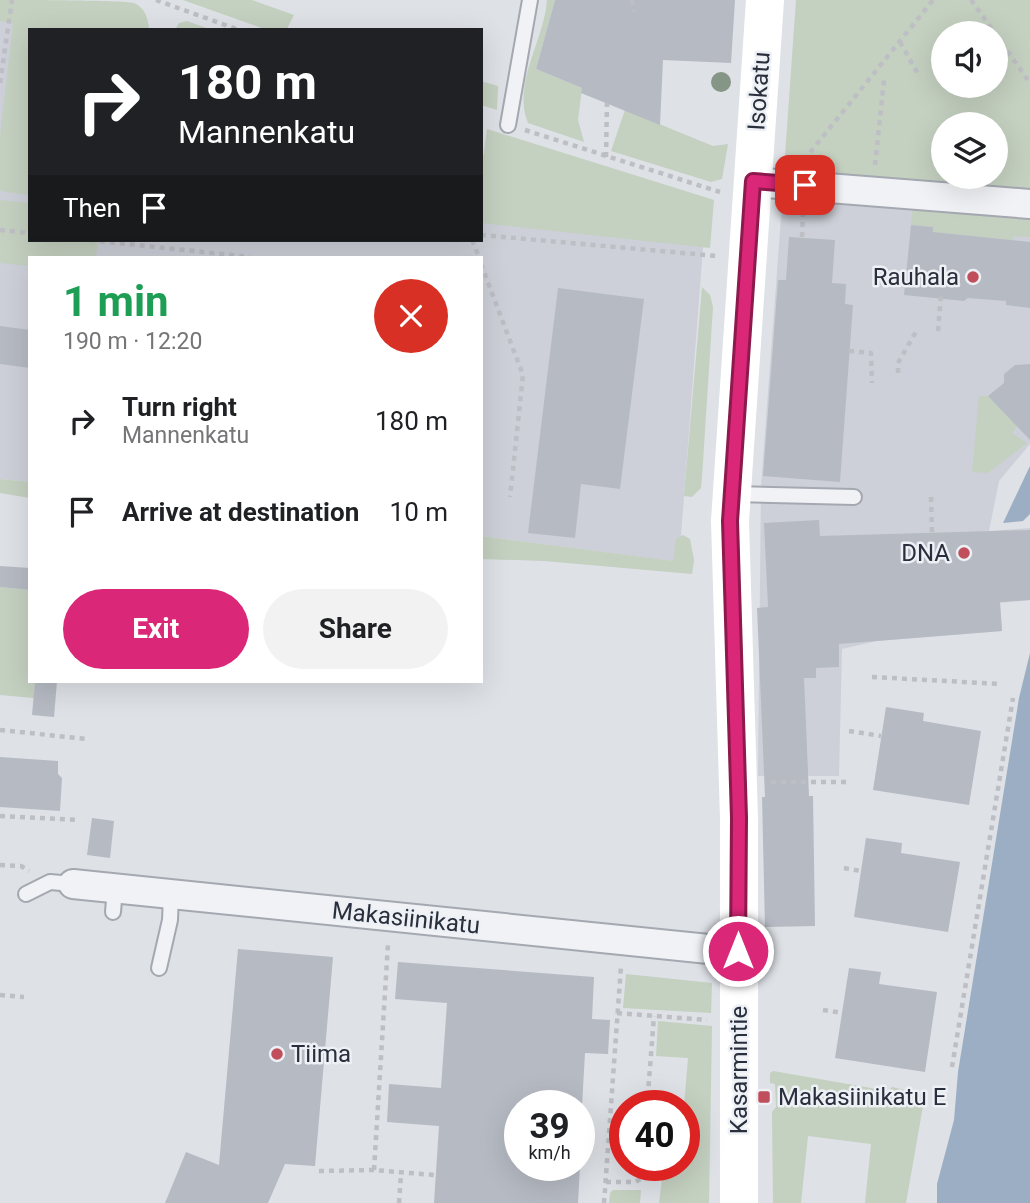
<!DOCTYPE html>
<html lang="en">
<head>
<meta charset="utf-8">
<style>
  :root { --surface:#fff; --page:#f2f2f2; --text:#202124; --muted:#757577; --accent:#db2777 }
  body { margin:0; font-family:Roboto,sans-serif; background:var(--page); color:var(--text); height:100vh; display:flex; flex-direction:column; font-size:26px; white-space:nowrap }
  * { box-sizing:border-box; margin:0 }
  p { font-size:23px; color:var(--muted) }
  .icon { flex:none; width:38px; height:38px; fill:none; stroke:currentColor; stroke-width:2; stroke-linecap:round; stroke-linejoin:round }
  .map { position:relative; flex:1; overflow:hidden }
  .panel { position:absolute; left:28px; top:256px; width:455px; height:427px; display:flex; flex-direction:column; background:var(--surface); border-radius:0px; box-shadow:0 7px 28px #0002 }
  .panel>* { flex:none }
  .guide { position:absolute; left:28px; top:28px; width:455px; height:214px; border-radius:0px; box-shadow:0 7px 28px #0002; background:#202124; color:#fff; overflow:hidden }
  .tools { position:absolute; left:931px; top:21px; display:grid; gap:14px }
  .tools a { display:grid; place-items:center; width:77px; height:77px; border-radius:50%; background:var(--surface); box-shadow:0 7px 28px #0002; font-size:35px }
  .speed { position:absolute; left:504px; top:1090px; display:flex; gap:14px; font-size:35px; font-weight:700; text-align:center }
  .speed>* { display:grid; place-content:center; width:91px; height:91px; border-radius:50%; background:var(--surface); box-shadow:0 7px 28px #0002; line-height:1 }
  .speed small { font-size:18px; font-weight:400 }
  .speed .limit { border:10px solid #d22; background:#fff; color:#111 }
  .pin { position:absolute; display:grid; place-items:center; width:60px; height:60px; color:#fff; margin:-30px; border-radius:14px; box-shadow:0 4px 10px #0006 }
  .me { position:absolute; width:77px; margin:-38px; rotate:0deg; stroke-linejoin:round; filter:drop-shadow(0 0 5px #0008) }
  .turn { display:flex; align-items:center; gap:24px; height:147px; padding:0 35px; font-size:32px }
  .turn .icon { width:91px; height:91px; stroke-width:2.5 }
  .turn b { display:block; font-size:49px; line-height:60px }
  .then { display:flex; align-items:center; height:66px; padding:0 35px; background:#0003; gap:14px; font-size:26px }
  .round { display:grid; place-items:center; flex:none; width:74px; height:74px; border-radius:37px; background:var(--page) }
  .overview { display:flex; align-items:center; justify-content:space-between; height:119px; padding:0 35px }
  h1 { font-size:42px; font-weight:700; line-height:52px; color:#1e9e55 }
  .button { display:flex; gap:14px; margin-top:auto; padding:14px 35px }
  .button a { flex:1; height:80px; border-radius:42px; background:var(--accent); color:#fff; font-size:28px; font-weight:700; line-height:80px; text-align:center }
  .button a+a { background:var(--page); color:var(--text) }
  ul { padding:0; list-style:none }
  li { display:flex; align-items:center; gap:21px; height:91px; padding:0 35px }
  li div { flex:1 }
  li b { display:block; font-size:26px }
  li em { font-style:normal }
  .map>svg:first-child { display:block }
  .built { fill:#cdd0d8 }
  .green { fill:#c4d0c0; fill-rule:evenodd }
  .water { fill:#9caec3 }
  .building { fill:#b6bac3 }
  .lines { fill:none; stroke-linecap:round; stroke-linejoin:round }
  .lane-casing { stroke:#a4a8b0; stroke-width:18 }
  .street-casing { stroke:#a4a8b0; stroke-width:32 }
  .path { stroke:#bdbfc5; stroke-width:4.5; stroke-dasharray:5 5; stroke-linecap:butt }
  .lane { stroke:#f1f2f5; stroke-width:14 }
  .street { stroke:#f1f2f5; stroke-width:28 }
  .secondary { stroke:#fff; stroke-width:38 }
  .tree { fill:#859586 }
  .route-casing { stroke:#8e194d; stroke-width:18 }
  .route { stroke:#db2777; stroke-width:12 }
  .poi-dot { fill:#c14e5b; stroke:#edf0f4; stroke-width:2.5 }
  .labels { text-anchor:middle; stroke-width:5; stroke-linejoin:round; paint-order:stroke }
  .street-label { font-size:24px; fill:#292f3c; stroke:#edf0f4 }
  .poi-label { font-size:24px; fill:#292f3c; stroke:#edf0f4; text-anchor:end }
</style>
</head>
<body>
<div class="map">
<svg width="1030" height="1203" viewBox="0 0 1030 1203">
  <rect width="100%" height="100%" fill="#dee1e6"/>
  <!-- built -->
  <g class="built">
    <path d="M0,0L30,30V240H481V154L704,235L679,562L481,536V257H30V482L0,479Z"/>
    <path d="M783,191L1030,217V444L999,481L989,531L1030,528V600L1000,603L1002,631L877,641L842,649L839,776H758L761,486Z"/>
  </g>
  <!-- green -->
  <g class="green">
    <path d="M0,0C23,0 120,0 134,3C145,8 148,17 149,30H30V195L0,191V136L13,24L0,21Z"/>
    <path d="M183,0H252L294,15L287,29L267,30Z"/>
    <path d="M547,0H555L536,69L582,88L578,120L584,142L528,123C512,83 544,41 547,0Z"/>
    <path d="M796,0H1030V190L784,170ZM996,33V86H943V33ZM943,124H996V177H943Z"/>
    <path d="M187,21L212,30H175L179,23Z"/>
    <path d="M481,81L498,86L497,110L481,105Z"/>
    <path d="M625,110L713,146L728,144L722,179L711,182L611,151Z"/>
    <path d="M487,129L714,200L710,248L481,223V174Z"/>
    <path d="M0,200L30,203V240H98L96,257H30V266L0,263Z"/>
    <path d="M913,208L1030,218V237L1013,236V240L933,232V227L911,225Z"/>
    <path d="M702,287L710,295L713,307L702,477L701,488L692,497L684,496Z"/>
    <path d="M979,396H988L1017,426L1012,433L1027,443L988,473L972,472Z"/>
    <path d="M0,479L30,482V498L0,493Z"/>
    <path d="M683,535L690,539L694,560L692,574L544,561L481,559V536L673,561L676,539Z"/>
    <path d="M0,587L30,590V681H35L34,698L0,695Z"/>
    <path d="M626,974L712,983L711,1013L623,1008Z"/>
    <path d="M658,1021L712,1026L709,1203H659L662,1179L649,1177L651,1166H684V1106L688,1058L656,1056Z"/>
    <path d="M773,1071L888,1091L892,1087L922,1094L923,1106L906,1203H865L871,1144L808,1136L801,1203H773L772,1112L776,1107L775,1084L770,1083V1073Z"/>
    <path d="M613,1190H641L640,1203H609L610,1193Z"/>
  </g>
  <!-- water -->
  <g class="water">
    <path d="M1030,466V514L1023,521L1003,523Z"/>
    <path d="M1030,653V1203H937V1184L954,1120L958,1072L1019,698Z"/>
  </g>
  <!-- building -->
  <g class="building">
    <path d="M555,0H735L731,63L663,60L660,125L581,93L582,88L536,69Z"/>
    <path d="M911,225L933,227V232L1030,242V308L1006,305V301L968,298L964,301L904,295Z"/>
    <path d="M789,237L835,240L832,283L846,284L845,304L853,305L840,482L763,476L778,280H786Z"/>
    <path d="M558,288L644,299L620,489L581,484L575,538L528,533Z"/>
    <path d="M0,326L30,330V368L0,364Z"/>
    <path d="M1030,364V440L988,396L1004,383V374L1015,365Z"/>
    <path d="M819,520L820,536L1030,530V600L1000,602L1002,631L839,644V667L816,668V678H804L809,796H813L815,926L765,927L762,797H765L757,608L768,607L764,523Z"/>
    <path d="M0,566L30,568V590L0,587Z"/>
    <path d="M35,681H57L54,717L32,715Z"/>
    <path d="M886,707L924,713L923,721L981,731L969,805L873,790Z"/>
    <path d="M0,757L58,761V774L62,778L60,811L0,807Z"/>
    <path d="M92,818L114,821L110,858L87,855Z"/>
    <path d="M866,838L902,843L901,853L960,862L948,932L854,917Z"/>
    <path d="M238,949L333,957L315,1166L285,1164L268,1203H165L186,1152L219,1165Z"/>
    <path d="M398,962L594,977L592,1019L610,1020L608,1054L585,1053L582,1106H520V1166H580L578,1203H434L439,1126L387,1122L389,1084L441,1088L447,1003L395,999Z"/>
    <path d="M849,968L881,972L879,984L937,992L925,1072L835,1058Z"/>
  </g>
  <g class="lines">
    <!-- lane casing -->
    <g class="lane-casing">
      <g id="lane">
        <path d="M508,125L530,0"/>
        <path d="M734,494L854,497"/>
        <path d="M26,894L50,882L73,884"/>
        <path d="M113,912L115,888"/>
        <path d="M159,968L170,920L171,895"/>
      </g>
    </g>
    <!-- street casing -->
    <g class="street-casing">
      <g id="street">
        <path d="M753,182L1030,204"/>
        <path d="M73,884L738,952"/>
      </g>
    </g>
    <!-- path -->
    <g class="path">
      <path d="M156,0L239,30"/>
      <path d="M632,0L634,12"/>
      <path d="M971,0L995,33"/>
      <path d="M996,35L1030,83"/>
      <path d="M900,42L918,74"/>
      <path d="M0,83L12,0"/>
      <path d="M525,130L720,192"/>
      <path d="M606,157L607,103"/>
      <path d="M804,160L933,0"/>
      <path d="M875,165L884,80"/>
      <path d="M0,230L30,233"/>
      <path d="M481,235L717,256"/>
      <path d="M802,237L803,214"/>
      <path d="M90,240L250,257"/>
      <path d="M472,240L479,257"/>
      <path d="M481,264L523,375L510,497"/>
      <path d="M938,331L941,294"/>
      <path d="M849,351L871,353L872,383"/>
      <path d="M898,373V363L917,330"/>
      <path d="M931,497L932,533"/>
      <path d="M872,677L1001,684"/>
      <path d="M0,730L87,739"/>
      <path d="M849,731L881,736"/>
      <path d="M771,782H847"/>
      <path d="M0,816L79,820"/>
      <path d="M0,865L21,866L29,871"/>
      <path d="M844,868L861,871"/>
      <path d="M0,995L24,997"/>
      <path d="M823,1010L842,1013"/>
      <path d="M617,1013L707,1020"/>
      <path d="M952,1067L1013,698"/>
      <path d="M647,1106L654,1016"/>
      <path d="M374,1170L388,944"/>
      <path d="M319,1171L374,1170L434,1175"/>
      <path d="M606,1182H635L641,1179L642,1166"/>
      <path d="M399,1203L401,1173"/>
      <path d="M604,1203L621,966"/>
    </g>
    <!-- lane -->
    <use href="#lane" class="lane"/>
    <!-- street -->
    <use href="#street" class="street"/>
    <!-- secondary -->
    <path class="secondary" d="M739,1203V818L730,521L765,0"/>
  </g>
  <!-- trees -->
  <circle class="tree" cx="721" cy="82" r="10"/>
  <g class="lines">
    <!-- route casing -->
    <g class="route-casing">
      <path id="route" d="M738,951L739,818L730,521L753,181L805,185"/>
    </g>
    <!-- route -->
    <use href="#route" class="route"/>
  </g>
  <!-- markers -->
  <g class="poi-dot">
    <circle cx="973" cy="277" r="7"/>
    <circle cx="964" cy="553" r="7"/>
    <circle cx="277" cy="1054" r="7"/>
    <rect x="757" y="1090" width="14" height="14" rx="3.5"/>
  </g>
  <g class="labels">
    <!-- street labels -->
    <g class="street-label">
      <text transform="translate(759 91) rotate(-86)" y="8">Isokatu</text>
      <text transform="translate(406 918) rotate(6)" y="8">Makasiinikatu</text>
      <text transform="translate(739 1070) rotate(-90)" y="8">Kasarmintie</text>
    </g>
    <!-- poi labels -->
    <g class="poi-label">
      <text x="959" y="285">Rauhala</text>
      <text x="950" y="561">DNA</text>
      <text x="291" y="1062" text-anchor="start">Tiima</text>
      <text x="778" y="1105" text-anchor="start">Makasiinikatu E</text>
    </g>
  </g>
</svg>
<div class="tools">
<a><svg class="icon" aria-label="sound" viewBox="0 0 24 24"><path d="M4 9h4l5-4v14l-5-4H4zM17 9q2 3 0 6"/></svg></a>
<a><svg class="icon" aria-label="layers" viewBox="0 0 24 24"><path d="M12 4l9 5-9 5-9-5zM3 14l9 5 9-5"/></svg></a>
</div>
<div class="speed"><div>39<small>km/h</small></div><div class="limit">40</div></div>
<div class="pin" style="left:805px;top:185px;background:#d93025"><svg class="icon" aria-label="arrive" viewBox="0 0 24 24"><path d="M6 21V4h12l-3 4 3 4H6"/></svg></div>
<svg class="me" style="left:738px;top:951px" viewBox="-20 -20 40 40"><circle r="17" fill="#db2777" stroke="#fff" stroke-width="3"/><path d="M0-11L8 9 0 5-8 9z" fill="#fff"/></svg>
<div class="guide">
<div class="turn"><svg class="icon" aria-label="right" viewBox="0 0 24 24"><path d="M7 20v-9h11M14 6l5 5-5 5"/></svg><div><b>180 m</b>Mannenkatu</div></div>
<div class="then">Then<svg class="icon" aria-label="arrive" viewBox="0 0 24 24"><path d="M6 21V4h12l-3 4 3 4H6"/></svg></div>
</div>
<section class="panel">
<div class="overview"><div><h1>1 min</h1><p>190 m · 12:20</p></div><a class="round" style="background:#d93025;color:#fff"><svg class="icon" aria-label="close" viewBox="0 0 24 24"><path d="M6 6l12 12M18 6L6 18"/></svg></a></div>
<ul>
<li><svg class="icon" aria-label="right" viewBox="0 0 24 24"><path d="M7 20v-9h11M14 6l5 5-5 5"/></svg><div><b>Turn right</b><p>Mannenkatu</p></div><em>180 m</em></li>
<li><svg class="icon" aria-label="arrive" viewBox="0 0 24 24"><path d="M6 21V4h12l-3 4 3 4H6"/></svg><div><b>Arrive at destination</b></div><em>10 m</em></li>
</ul>
<div class="button"><a>Exit</a><a>Share</a></div>
</section>
</div>
</body>
</html>
